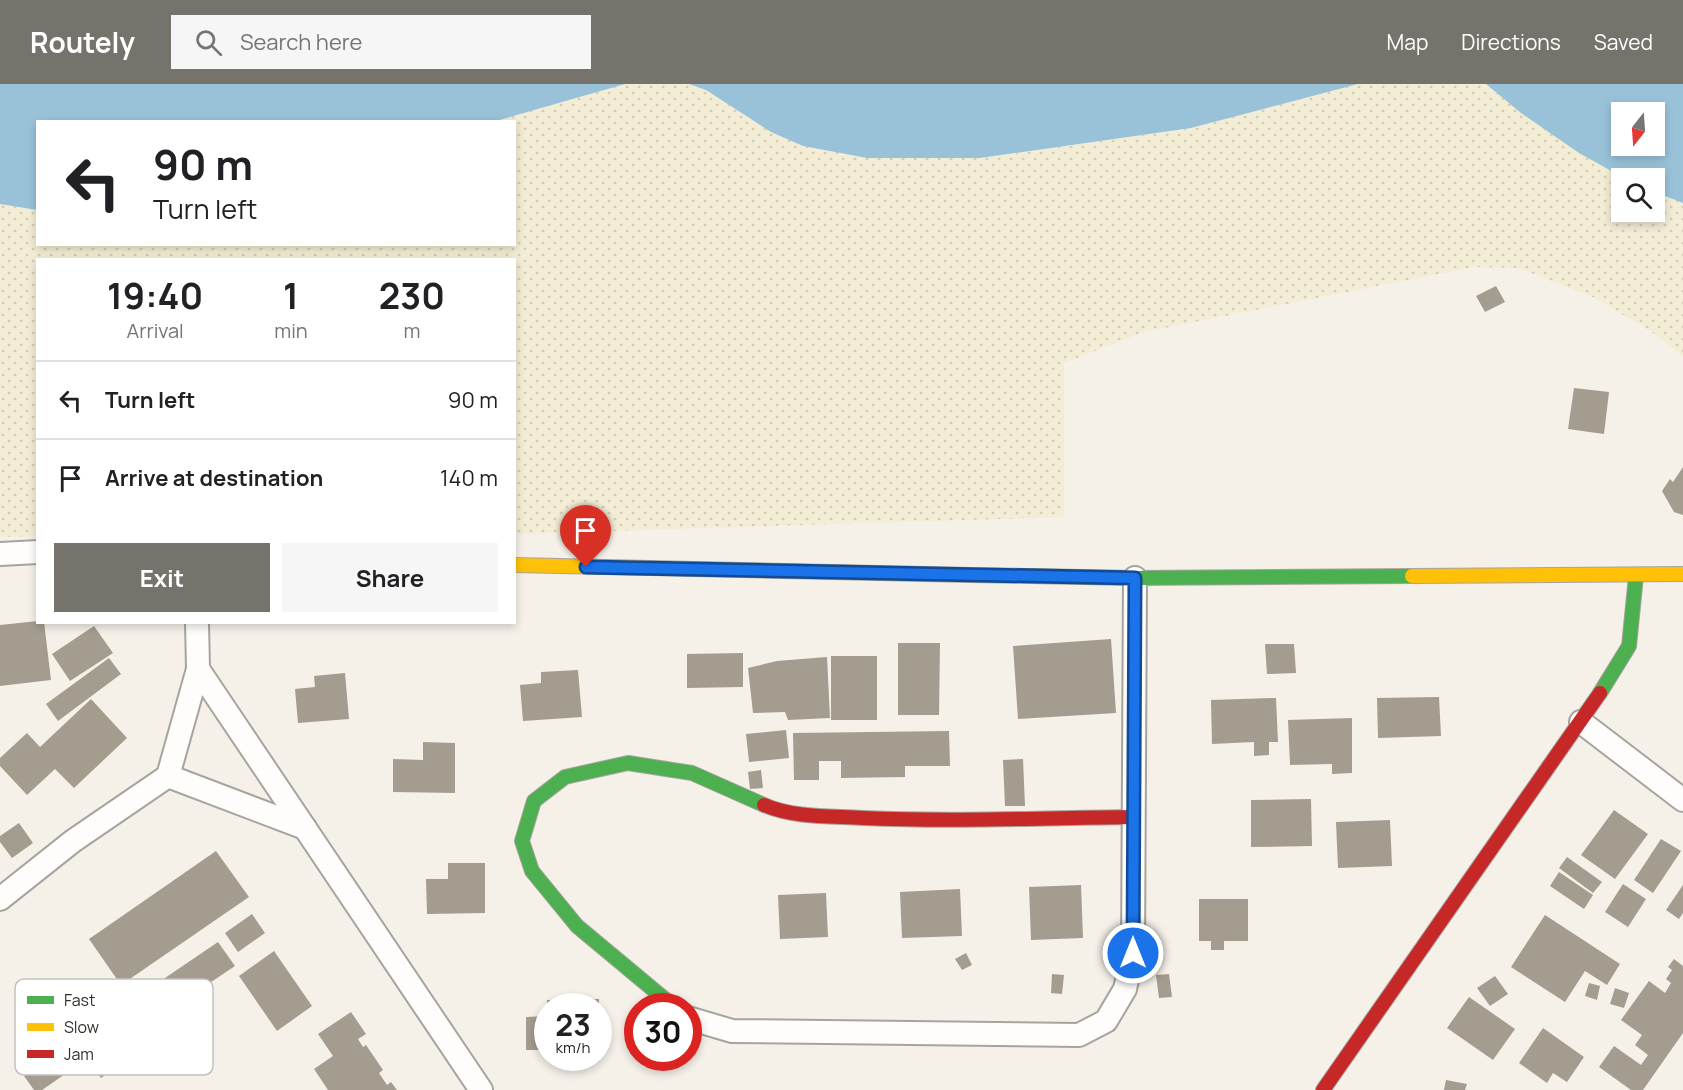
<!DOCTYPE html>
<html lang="en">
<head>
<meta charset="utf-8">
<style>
  :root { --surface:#fff; --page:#f6f6f6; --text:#202124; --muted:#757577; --line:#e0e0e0; --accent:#76736c }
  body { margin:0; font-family:Manrope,sans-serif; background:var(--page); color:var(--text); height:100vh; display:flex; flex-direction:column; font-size:22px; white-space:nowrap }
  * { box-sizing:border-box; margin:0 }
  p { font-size:20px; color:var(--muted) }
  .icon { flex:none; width:33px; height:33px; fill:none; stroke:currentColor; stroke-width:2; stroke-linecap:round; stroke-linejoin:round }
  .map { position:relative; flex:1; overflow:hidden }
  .drawer { position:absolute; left:36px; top:174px; width:480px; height:366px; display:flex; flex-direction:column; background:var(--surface); border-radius:0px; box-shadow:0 3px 9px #0003 }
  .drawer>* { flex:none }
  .guide { position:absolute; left:36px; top:36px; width:480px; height:126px; border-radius:0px; box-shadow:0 3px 9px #0003; background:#fff; color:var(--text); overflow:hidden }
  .needle { width:39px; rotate:197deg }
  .fabs { position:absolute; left:1611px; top:18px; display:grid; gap:12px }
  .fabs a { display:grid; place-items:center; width:54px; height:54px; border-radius:0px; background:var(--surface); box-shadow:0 3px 9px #0003; font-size:30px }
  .speed { position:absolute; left:534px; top:909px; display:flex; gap:12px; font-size:30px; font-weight:700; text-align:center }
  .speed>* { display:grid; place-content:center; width:78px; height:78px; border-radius:50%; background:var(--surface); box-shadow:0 3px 9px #0003; line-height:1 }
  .speed small { font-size:15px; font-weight:400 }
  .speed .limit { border:9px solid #d22; background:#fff; color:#111 }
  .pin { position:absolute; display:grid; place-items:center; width:51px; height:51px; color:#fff; margin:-62px -26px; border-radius:50% 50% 50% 0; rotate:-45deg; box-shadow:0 0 6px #0007 }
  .pin .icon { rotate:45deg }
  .me { position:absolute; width:66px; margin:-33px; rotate:0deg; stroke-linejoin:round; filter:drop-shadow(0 0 4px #0008) }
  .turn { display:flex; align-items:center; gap:21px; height:126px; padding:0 18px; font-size:27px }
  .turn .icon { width:78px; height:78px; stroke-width:2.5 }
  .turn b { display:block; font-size:42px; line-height:51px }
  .eta { display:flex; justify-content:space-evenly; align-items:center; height:102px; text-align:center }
  .eta b { font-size:36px; font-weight:700; line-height:42px }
  .action { display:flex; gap:12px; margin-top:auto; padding:12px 18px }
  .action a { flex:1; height:69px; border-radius:0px; background:var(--accent); color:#fff; font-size:24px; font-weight:700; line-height:69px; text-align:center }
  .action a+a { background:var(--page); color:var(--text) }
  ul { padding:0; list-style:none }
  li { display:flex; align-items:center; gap:18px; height:78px; padding:0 18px; border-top:2px solid var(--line) }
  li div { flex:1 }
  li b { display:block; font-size:22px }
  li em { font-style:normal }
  header { display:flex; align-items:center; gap:36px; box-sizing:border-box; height:84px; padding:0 30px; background:var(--accent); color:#fff }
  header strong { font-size:28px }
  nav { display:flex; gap:33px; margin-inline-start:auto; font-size:21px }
  .search { width:420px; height:54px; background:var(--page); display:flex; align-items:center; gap:15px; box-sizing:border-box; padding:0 21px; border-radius:0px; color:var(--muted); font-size:22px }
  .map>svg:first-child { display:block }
  .sand { fill:url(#sand-dots) }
  .water { fill:#99c2d9; fill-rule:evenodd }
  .building { fill:#a49c8e }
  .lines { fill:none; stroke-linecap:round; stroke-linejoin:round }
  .street-casing { stroke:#a7a49e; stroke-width:26 }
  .fast-casing { stroke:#a7a49e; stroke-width:16 }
  .slow-casing { stroke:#a7a49e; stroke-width:16 }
  .jam-casing { stroke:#a7a49e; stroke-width:16 }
  .street { stroke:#fefdfc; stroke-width:22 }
  .fast { stroke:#4caf50; stroke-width:14 }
  .slow { stroke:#ffc107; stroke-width:14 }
  .jam { stroke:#c62828; stroke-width:14 }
  .route-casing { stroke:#114b97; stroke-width:15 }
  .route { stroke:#1a73e8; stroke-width:10 }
  .key { fill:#fff; stroke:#c2c1bf; stroke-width:1.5 }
  .key-label { font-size:16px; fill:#322f29 }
</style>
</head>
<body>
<header>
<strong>Routely</strong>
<div class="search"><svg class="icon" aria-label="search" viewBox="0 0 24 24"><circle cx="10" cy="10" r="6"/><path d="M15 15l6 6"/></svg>Search here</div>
<nav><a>Map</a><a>Directions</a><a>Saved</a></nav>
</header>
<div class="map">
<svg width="1683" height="1006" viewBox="0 0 1683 1006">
  <defs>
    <pattern id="sand-dots" width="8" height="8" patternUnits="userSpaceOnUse" patternTransform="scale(1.5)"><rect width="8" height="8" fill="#f4edd5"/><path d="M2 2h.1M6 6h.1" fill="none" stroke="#d2ccb7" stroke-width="1.8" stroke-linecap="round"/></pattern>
  </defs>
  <rect width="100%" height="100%" fill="#f5f1e9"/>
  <!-- sand -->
  <path class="sand" d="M625,0H689L706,6L771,48L803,62L867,74H980L1191,44L1358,0H1486C1529,36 1575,66 1624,94H1622V128H1654L1655,108L1683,119V272L1652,248L1595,214L1518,184L1474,183L1144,248L1064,279V433L515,450L514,176H38L37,452L0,453V120L37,126L38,160H514V38L496,37Z"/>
  <!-- water -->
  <g class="water">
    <path d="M0,0H625L496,37L38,38L37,126L0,120Z"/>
    <path d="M689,0H1358L1191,44L980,74H867L803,62L771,48L706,6Z"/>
    <path d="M1486,0H1683V119L1655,108L1654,94H1624L1579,69L1521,29ZM1622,28H1654V62H1622Z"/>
  </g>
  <!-- building -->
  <g class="building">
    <path d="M1496,202L1505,218L1485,228L1476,212Z"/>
    <path d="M1574,304L1609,308L1604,350L1568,345Z"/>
    <path d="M1683,383V431L1674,428L1662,407L1670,395L1673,398Z"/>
    <path d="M38,537L44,538L51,596L0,602V541Z"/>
    <path d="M94,542L113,569L70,597L52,570Z"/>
    <path d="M1111,555L1116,629L1018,635L1013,562Z"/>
    <path d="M898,559H940L939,631H898Z"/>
    <path d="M1265,560H1294L1296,589L1267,590Z"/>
    <path d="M743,569V603L687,604V570Z"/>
    <rect x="831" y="572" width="46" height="64"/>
    <path d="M827,573L830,634L788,636L785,628L753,629L748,584L777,577Z"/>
    <path d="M109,574L121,590L58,637L46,620Z"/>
    <path d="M578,586L582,633L523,637L520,601L541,599V588Z"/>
    <path d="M345,589L349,635L298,639L295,605L315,603L314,592Z"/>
    <path d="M1439,613L1441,652L1378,654L1377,614Z"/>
    <path d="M1276,614L1278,658H1269V671L1254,672V658L1212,660L1211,616Z"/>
    <path d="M91,615L127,654L74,704L55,685L27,711L0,682V674L27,649L40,663Z"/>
    <path d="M1352,634V689L1332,690V680L1290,681L1288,636Z"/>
    <path d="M786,646L789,674L749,678L746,650Z"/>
    <path d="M949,647L950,682H905V693L841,694V677H819V696H794L793,649Z"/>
    <path d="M423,658L455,659V709L393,708V675L423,676Z"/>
    <path d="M1023,675L1025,722H1005L1003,676Z"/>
    <path d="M761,686L763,704L750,705L748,688Z"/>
    <path d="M1311,715L1312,762L1251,763V716Z"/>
    <path d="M1614,726L1648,750L1615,795L1581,771Z"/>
    <path d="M1390,736L1392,782L1338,784L1336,738Z"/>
    <path d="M19,739L33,759L12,774L0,758V752Z"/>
    <path d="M1661,755L1681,767L1653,809L1634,796Z"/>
    <path d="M216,767L249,813L121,901L89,855Z"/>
    <path d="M1567,773L1602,798L1593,809L1559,784Z"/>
    <path d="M448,779H485V829L427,830L426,795H448Z"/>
    <path d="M1559,788L1593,811L1584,825L1550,802Z"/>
    <path d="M1623,800L1646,815L1628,843L1605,828Z"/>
    <path d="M1081,801L1083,854L1031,856L1029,803Z"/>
    <path d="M1683,801V829L1679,835L1666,826Z"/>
    <path d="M960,805L962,852L902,854L900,808Z"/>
    <path d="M826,809L828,853L780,855L778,811Z"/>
    <path d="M1199,815H1248V857H1224V866H1211V857H1199Z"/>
    <path d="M252,830L265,849L238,868L225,849Z"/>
    <path d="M1545,831L1620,880L1607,901L1585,887L1565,918L1511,883Z"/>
    <path d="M218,858L235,882L153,937L137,913Z"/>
    <path d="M274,867L312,922L277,947L239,892Z"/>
    <path d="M966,869L972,881L962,886L955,875Z"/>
    <path d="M1674,875L1683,882V949L1643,1006H1631L1599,983L1614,962L1641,981L1648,971L1635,961L1642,951L1621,936L1649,897L1665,909L1671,899L1666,895L1672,886L1668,883Z"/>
    <path d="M1052,890L1064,891L1062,910L1051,909Z"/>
    <path d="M1169,890L1172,913L1159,914L1156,891Z"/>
    <path d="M1495,892L1508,910L1490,922L1477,904Z"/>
    <path d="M1589,899L1600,902L1597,916L1585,912Z"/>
    <path d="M1615,904L1629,909L1624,924L1610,920Z"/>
    <path d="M1469,913L1515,945L1493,976L1447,944Z"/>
    <path d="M599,915V922H547V916Z"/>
    <path d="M351,928L366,950L358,955L363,963L366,961L383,986L379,989L387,1001L391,998L397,1006H328L314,985L333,972L318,950Z"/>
    <path d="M548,932V966H526V933Z"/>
    <path d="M95,943L109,962L122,953L135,970L101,994L87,975L42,1006H34L24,992Z"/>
    <path d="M1543,944L1584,973L1567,998L1553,989L1547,999L1519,979Z"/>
    <path d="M1446,996L1467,1000L1465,1006H1444Z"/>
  </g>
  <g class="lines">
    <!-- street casing -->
    <g class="street-casing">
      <g id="street">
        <path d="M0,470L38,468"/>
        <path d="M198,585L481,1006"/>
        <path d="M1581,638L1683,716"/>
        <path d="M168,692L305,744"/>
        <path d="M0,815L73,757L168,692L198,585L197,538"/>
        <path d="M688,934L732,947L1079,951L1106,937L1125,905L1133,869L1135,494"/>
      </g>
    </g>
    <!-- fast casing -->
    <g class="fast-casing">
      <g id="fast">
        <path d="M971,491L1135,494L1412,492"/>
        <path d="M1600,609L1629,562L1636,492"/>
        <path d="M673,922L577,842L532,787L522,757L534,717L565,693L628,679L692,689L764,721"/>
      </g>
    </g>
    <!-- slow casing -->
    <g class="slow-casing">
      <g id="slow">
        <path d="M514,481L971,491"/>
        <path d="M1412,492L1683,490"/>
      </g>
    </g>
    <!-- jam casing -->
    <g class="jam-casing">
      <g id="jam">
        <path d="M764,721C794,734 831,732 863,734C953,738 1044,734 1134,733"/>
        <path d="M1323,1006L1600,609"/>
      </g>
    </g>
    <!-- street -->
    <use href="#street" class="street"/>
    <!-- fast -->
    <use href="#fast" class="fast"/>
    <!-- slow -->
    <use href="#slow" class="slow"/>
    <!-- jam -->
    <use href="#jam" class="jam"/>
  </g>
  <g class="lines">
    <!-- route casing -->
    <g class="route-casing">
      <path id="route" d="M586,483L1135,494L1133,869"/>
    </g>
    <!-- route -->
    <use href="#route" class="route"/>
  </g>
  <!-- legend -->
  <rect x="15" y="895" width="198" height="96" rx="9" class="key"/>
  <rect x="27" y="912" width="27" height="8" fill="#4caf50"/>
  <rect x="27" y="939" width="27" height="8" fill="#ffc107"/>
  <rect x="27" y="966" width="27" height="8" fill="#c62828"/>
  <g class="key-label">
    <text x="64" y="922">Fast</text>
    <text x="64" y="949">Slow</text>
    <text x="64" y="976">Jam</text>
  </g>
</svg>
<div class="fabs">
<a><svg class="needle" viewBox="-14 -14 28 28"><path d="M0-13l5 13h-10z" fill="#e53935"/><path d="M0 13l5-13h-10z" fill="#757577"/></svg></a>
<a><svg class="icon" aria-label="search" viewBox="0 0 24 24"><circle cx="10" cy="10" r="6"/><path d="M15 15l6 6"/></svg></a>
</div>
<div class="speed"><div>23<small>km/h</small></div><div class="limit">30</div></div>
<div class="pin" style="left:586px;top:483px;background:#d93025"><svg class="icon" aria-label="arrive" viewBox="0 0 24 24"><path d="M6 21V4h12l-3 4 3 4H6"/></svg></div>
<svg class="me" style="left:1133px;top:869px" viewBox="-20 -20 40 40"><circle r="17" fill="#1a73e8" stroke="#fff" stroke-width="3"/><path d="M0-11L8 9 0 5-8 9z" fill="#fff"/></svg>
<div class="guide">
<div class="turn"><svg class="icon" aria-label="left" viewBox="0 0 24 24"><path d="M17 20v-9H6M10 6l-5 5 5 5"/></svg><div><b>90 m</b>Turn left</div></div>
</div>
<section class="drawer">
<div class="eta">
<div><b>19:40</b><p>Arrival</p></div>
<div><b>1</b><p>min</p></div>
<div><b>230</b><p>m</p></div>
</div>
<ul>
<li><svg class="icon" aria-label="left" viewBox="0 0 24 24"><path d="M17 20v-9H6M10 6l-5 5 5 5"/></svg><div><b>Turn left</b></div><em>90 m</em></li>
<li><svg class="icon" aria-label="arrive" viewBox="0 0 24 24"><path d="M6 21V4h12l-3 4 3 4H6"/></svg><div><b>Arrive at destination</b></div><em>140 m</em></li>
</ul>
<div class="action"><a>Exit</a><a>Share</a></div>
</section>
</div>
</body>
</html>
